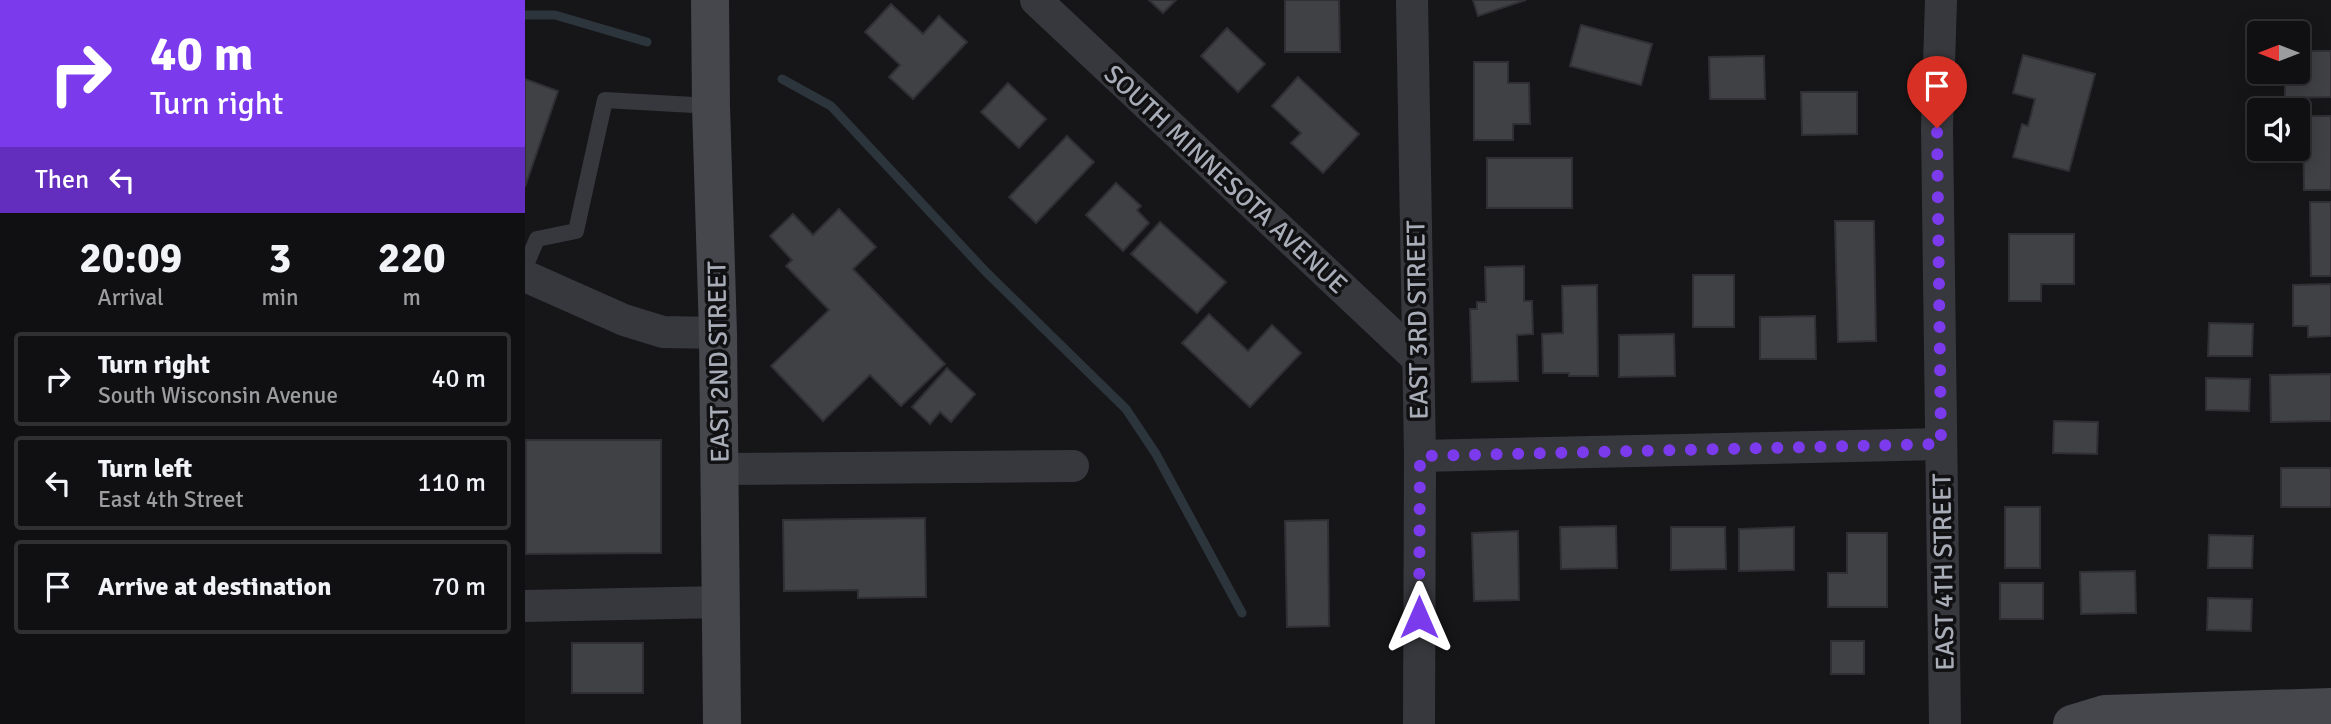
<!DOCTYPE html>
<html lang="en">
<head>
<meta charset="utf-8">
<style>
  :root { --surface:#101012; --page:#19191b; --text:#f1f3f6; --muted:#9c9d9f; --line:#303032 }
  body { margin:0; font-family:Signika,sans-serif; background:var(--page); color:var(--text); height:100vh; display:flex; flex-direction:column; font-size:26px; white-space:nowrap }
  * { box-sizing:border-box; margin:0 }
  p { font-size:23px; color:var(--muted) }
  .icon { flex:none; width:38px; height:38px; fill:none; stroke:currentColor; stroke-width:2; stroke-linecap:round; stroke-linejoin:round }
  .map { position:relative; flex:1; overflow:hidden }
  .side { display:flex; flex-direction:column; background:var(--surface); width:525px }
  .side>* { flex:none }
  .guide { background:#7c3aed; color:#fff; overflow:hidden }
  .needle { width:46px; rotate:270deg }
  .buttons { position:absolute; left:1722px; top:21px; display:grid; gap:14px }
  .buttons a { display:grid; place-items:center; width:63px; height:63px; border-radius:7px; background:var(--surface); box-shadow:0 4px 18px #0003,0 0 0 2px var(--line); font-size:35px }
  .pin { position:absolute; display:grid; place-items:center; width:60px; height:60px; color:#fff; margin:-72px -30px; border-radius:50% 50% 50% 0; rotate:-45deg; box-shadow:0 0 7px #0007 }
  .pin .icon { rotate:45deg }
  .me { position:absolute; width:77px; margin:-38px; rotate:0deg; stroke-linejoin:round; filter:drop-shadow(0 0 5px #0008) }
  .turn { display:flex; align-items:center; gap:24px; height:147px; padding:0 35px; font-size:32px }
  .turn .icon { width:91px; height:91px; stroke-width:2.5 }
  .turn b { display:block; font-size:49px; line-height:60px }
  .then { display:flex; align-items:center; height:66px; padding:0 35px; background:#0003; gap:14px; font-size:26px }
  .eta { display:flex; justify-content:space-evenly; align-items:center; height:119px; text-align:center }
  .eta b { font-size:42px; font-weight:700; line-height:49px }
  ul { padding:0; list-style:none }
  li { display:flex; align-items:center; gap:21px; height:94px; margin:0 14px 10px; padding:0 21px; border:4px solid var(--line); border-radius:7px }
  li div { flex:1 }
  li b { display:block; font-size:26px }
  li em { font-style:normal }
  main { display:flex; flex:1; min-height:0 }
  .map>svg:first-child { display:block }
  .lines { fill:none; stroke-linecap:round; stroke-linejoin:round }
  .stream { stroke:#2c353c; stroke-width:9 }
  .building { fill:#404145; stroke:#303034; stroke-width:2 }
  .lane { stroke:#37383d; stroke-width:16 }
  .street { stroke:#37383d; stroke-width:32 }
  .secondary { stroke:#45474d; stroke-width:38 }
  .route { stroke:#7c3aed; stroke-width:12; stroke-dasharray:0 21.6 }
  .labels { text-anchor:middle; stroke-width:7; stroke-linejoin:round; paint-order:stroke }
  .street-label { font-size:26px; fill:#a8adb8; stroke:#111113 }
</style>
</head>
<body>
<main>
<section class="side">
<div class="guide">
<div class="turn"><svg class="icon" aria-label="right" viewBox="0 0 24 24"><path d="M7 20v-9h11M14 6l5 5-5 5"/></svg><div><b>40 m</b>Turn right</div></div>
<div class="then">Then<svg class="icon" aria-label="left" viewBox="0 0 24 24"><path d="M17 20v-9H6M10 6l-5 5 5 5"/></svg></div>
</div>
<div class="eta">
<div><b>20:09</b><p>Arrival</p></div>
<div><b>3</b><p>min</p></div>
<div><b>220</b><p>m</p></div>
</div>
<ul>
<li><svg class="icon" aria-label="right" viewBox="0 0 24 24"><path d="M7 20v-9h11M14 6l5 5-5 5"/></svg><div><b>Turn right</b><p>South Wisconsin Avenue</p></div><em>40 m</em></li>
<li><svg class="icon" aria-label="left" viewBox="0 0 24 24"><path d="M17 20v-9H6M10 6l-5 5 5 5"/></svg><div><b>Turn left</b><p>East 4th Street</p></div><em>110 m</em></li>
<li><svg class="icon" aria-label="arrive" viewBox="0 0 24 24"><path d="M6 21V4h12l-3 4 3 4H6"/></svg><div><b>Arrive at destination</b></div><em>70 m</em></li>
</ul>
</section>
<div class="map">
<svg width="1806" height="724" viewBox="0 0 1806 724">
  <rect width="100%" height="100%" fill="#161618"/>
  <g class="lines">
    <!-- stream -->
    <g class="stream">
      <path d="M0,15H30L122,42"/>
      <path d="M257,79L306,106L461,272L601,409L631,454L717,613"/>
    </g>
  </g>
  <!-- building -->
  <g class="building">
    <path d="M624,0H651L638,13Z"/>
    <path d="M760,0H814L815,52H760Z"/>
    <path d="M948,0H1001L953,16Z"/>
    <path d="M366,4L398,34L414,16L442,42L388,99L364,77L375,65L340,32Z"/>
    <path d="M1056,25L1127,44L1116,85L1045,66Z"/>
    <path d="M702,28L740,64L713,92L676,56Z"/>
    <path d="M1773,51H1806V97L1760,98V72H1773Z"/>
    <path d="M1498,55L1570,74L1544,171L1488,157L1497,124L1503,126L1510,99L1488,93Z"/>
    <path d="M1239,56L1240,99H1185L1184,57Z"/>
    <path d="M949,62H983V83H1004L1005,124H988V140H949Z"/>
    <path d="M773,77L834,134L798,173L766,143L776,133L747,106Z"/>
    <path d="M0,79L33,91L0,187Z"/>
    <path d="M483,83L521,119L494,148L456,112Z"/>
    <path d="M1276,92H1332V134L1277,135Z"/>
    <path d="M1778,116H1806V190H1779Z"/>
    <path d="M542,136L569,162L511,223L484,197Z"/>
    <rect x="962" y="158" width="85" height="50"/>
    <path d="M591,183L616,206L612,210L624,223L598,251L561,215Z"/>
    <path d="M1785,202H1806V276H1786Z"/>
    <path d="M314,209L351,247L328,269L420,364L376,406L345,375L298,421L246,366L304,310L261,266L267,260L245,236L268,214L288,235Z"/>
    <path d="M1310,221H1349L1351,341L1313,342Z"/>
    <path d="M635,222L701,282L672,313L606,254Z"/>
    <path d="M1484,234H1549V284H1516V301H1484Z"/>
    <path d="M999,266V301H1007L1008,334L992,335L993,381L947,382L945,309H952V302H961L960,267Z"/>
    <rect x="1168" y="275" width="41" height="52"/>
    <path d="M1806,284V336L1783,337V326H1768V285Z"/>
    <path d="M1072,285L1073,376H1044V373H1018L1017,334L1038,333L1037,286Z"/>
    <path d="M684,314L723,351L747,325L776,353L725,407L657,343Z"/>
    <path d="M1290,316L1291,359H1235V317Z"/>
    <path d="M1684,323L1728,324L1727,356H1683Z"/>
    <path d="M1149,334L1150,376L1094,377V335Z"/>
    <path d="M422,368L450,394L426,422L415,412L405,424L387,407Z"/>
    <path d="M1806,374V421L1746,422L1745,375Z"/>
    <path d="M1681,378L1725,379L1724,411L1681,410Z"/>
    <path d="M1529,421L1573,422L1572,454L1528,453Z"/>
    <path d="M1,440H136V553L1,554Z"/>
    <rect x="1756" y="468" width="50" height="39"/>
    <rect x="1480" y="507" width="35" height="61"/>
    <path d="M400,518L401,597L333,598V590L259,591L258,520Z"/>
    <path d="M803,520L804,626L762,627L760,521Z"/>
    <path d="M1091,526L1092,568L1036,569L1035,527Z"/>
    <path d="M1146,527H1200L1201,569L1146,570Z"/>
    <path d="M1269,527V570L1214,571V529Z"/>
    <path d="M993,531L994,600L949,601L947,533Z"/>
    <path d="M1322,533H1362V607H1303V573H1322Z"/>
    <path d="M1684,535L1728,536L1727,568H1683Z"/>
    <path d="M1610,571L1611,613L1556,614L1555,572Z"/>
    <rect x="1475" y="583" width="43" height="36"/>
    <path d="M1683,598L1727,599L1726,631L1682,630Z"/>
    <rect x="1306" y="641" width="33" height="33"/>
    <rect x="47" y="643" width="71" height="50"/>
  </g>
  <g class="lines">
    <!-- lane -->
    <path class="lane" d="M0,267L12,239L51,231L80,100L186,106"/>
    <!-- street -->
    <g class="street">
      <path d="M511,0L892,358"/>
      <path d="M887,0L895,456L894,724"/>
      <path d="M1416,0L1412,128L1420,724"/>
      <path d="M0,276L99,320L138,332L193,333"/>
      <path d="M895,456L1416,444"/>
      <path d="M195,469L548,466"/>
      <path d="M0,606L197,602"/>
    </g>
    <!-- secondary -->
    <g class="secondary">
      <path d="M185,0L186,106L193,333L197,724"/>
      <path d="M1547,724L1580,714L1806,707"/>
    </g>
  </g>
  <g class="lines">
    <!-- route -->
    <path class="route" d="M894,617L895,456L1416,444L1412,128"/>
  </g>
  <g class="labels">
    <!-- street labels -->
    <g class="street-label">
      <text transform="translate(701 179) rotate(43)" y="9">SOUTH MINNESOTA AVENUE</text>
      <text transform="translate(892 320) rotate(-91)" y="9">EAST 3RD STREET</text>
      <text transform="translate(193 362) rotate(-91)" y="9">EAST 2ND STREET</text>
      <text transform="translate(1418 572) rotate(-91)" y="9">EAST 4TH STREET</text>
    </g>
  </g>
</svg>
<div class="buttons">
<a><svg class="needle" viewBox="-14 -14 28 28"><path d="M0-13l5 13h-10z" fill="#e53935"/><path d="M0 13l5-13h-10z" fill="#9c9d9f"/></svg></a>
<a><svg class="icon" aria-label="sound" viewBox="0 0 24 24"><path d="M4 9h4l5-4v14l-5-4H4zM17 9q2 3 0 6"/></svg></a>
</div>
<div class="pin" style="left:1412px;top:128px;background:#d93025"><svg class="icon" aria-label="arrive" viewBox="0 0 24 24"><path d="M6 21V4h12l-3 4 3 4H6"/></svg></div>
<svg class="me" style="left:894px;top:617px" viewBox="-20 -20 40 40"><path d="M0-17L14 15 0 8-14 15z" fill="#7c3aed" stroke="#fff" stroke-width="4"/></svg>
</div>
</main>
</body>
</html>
